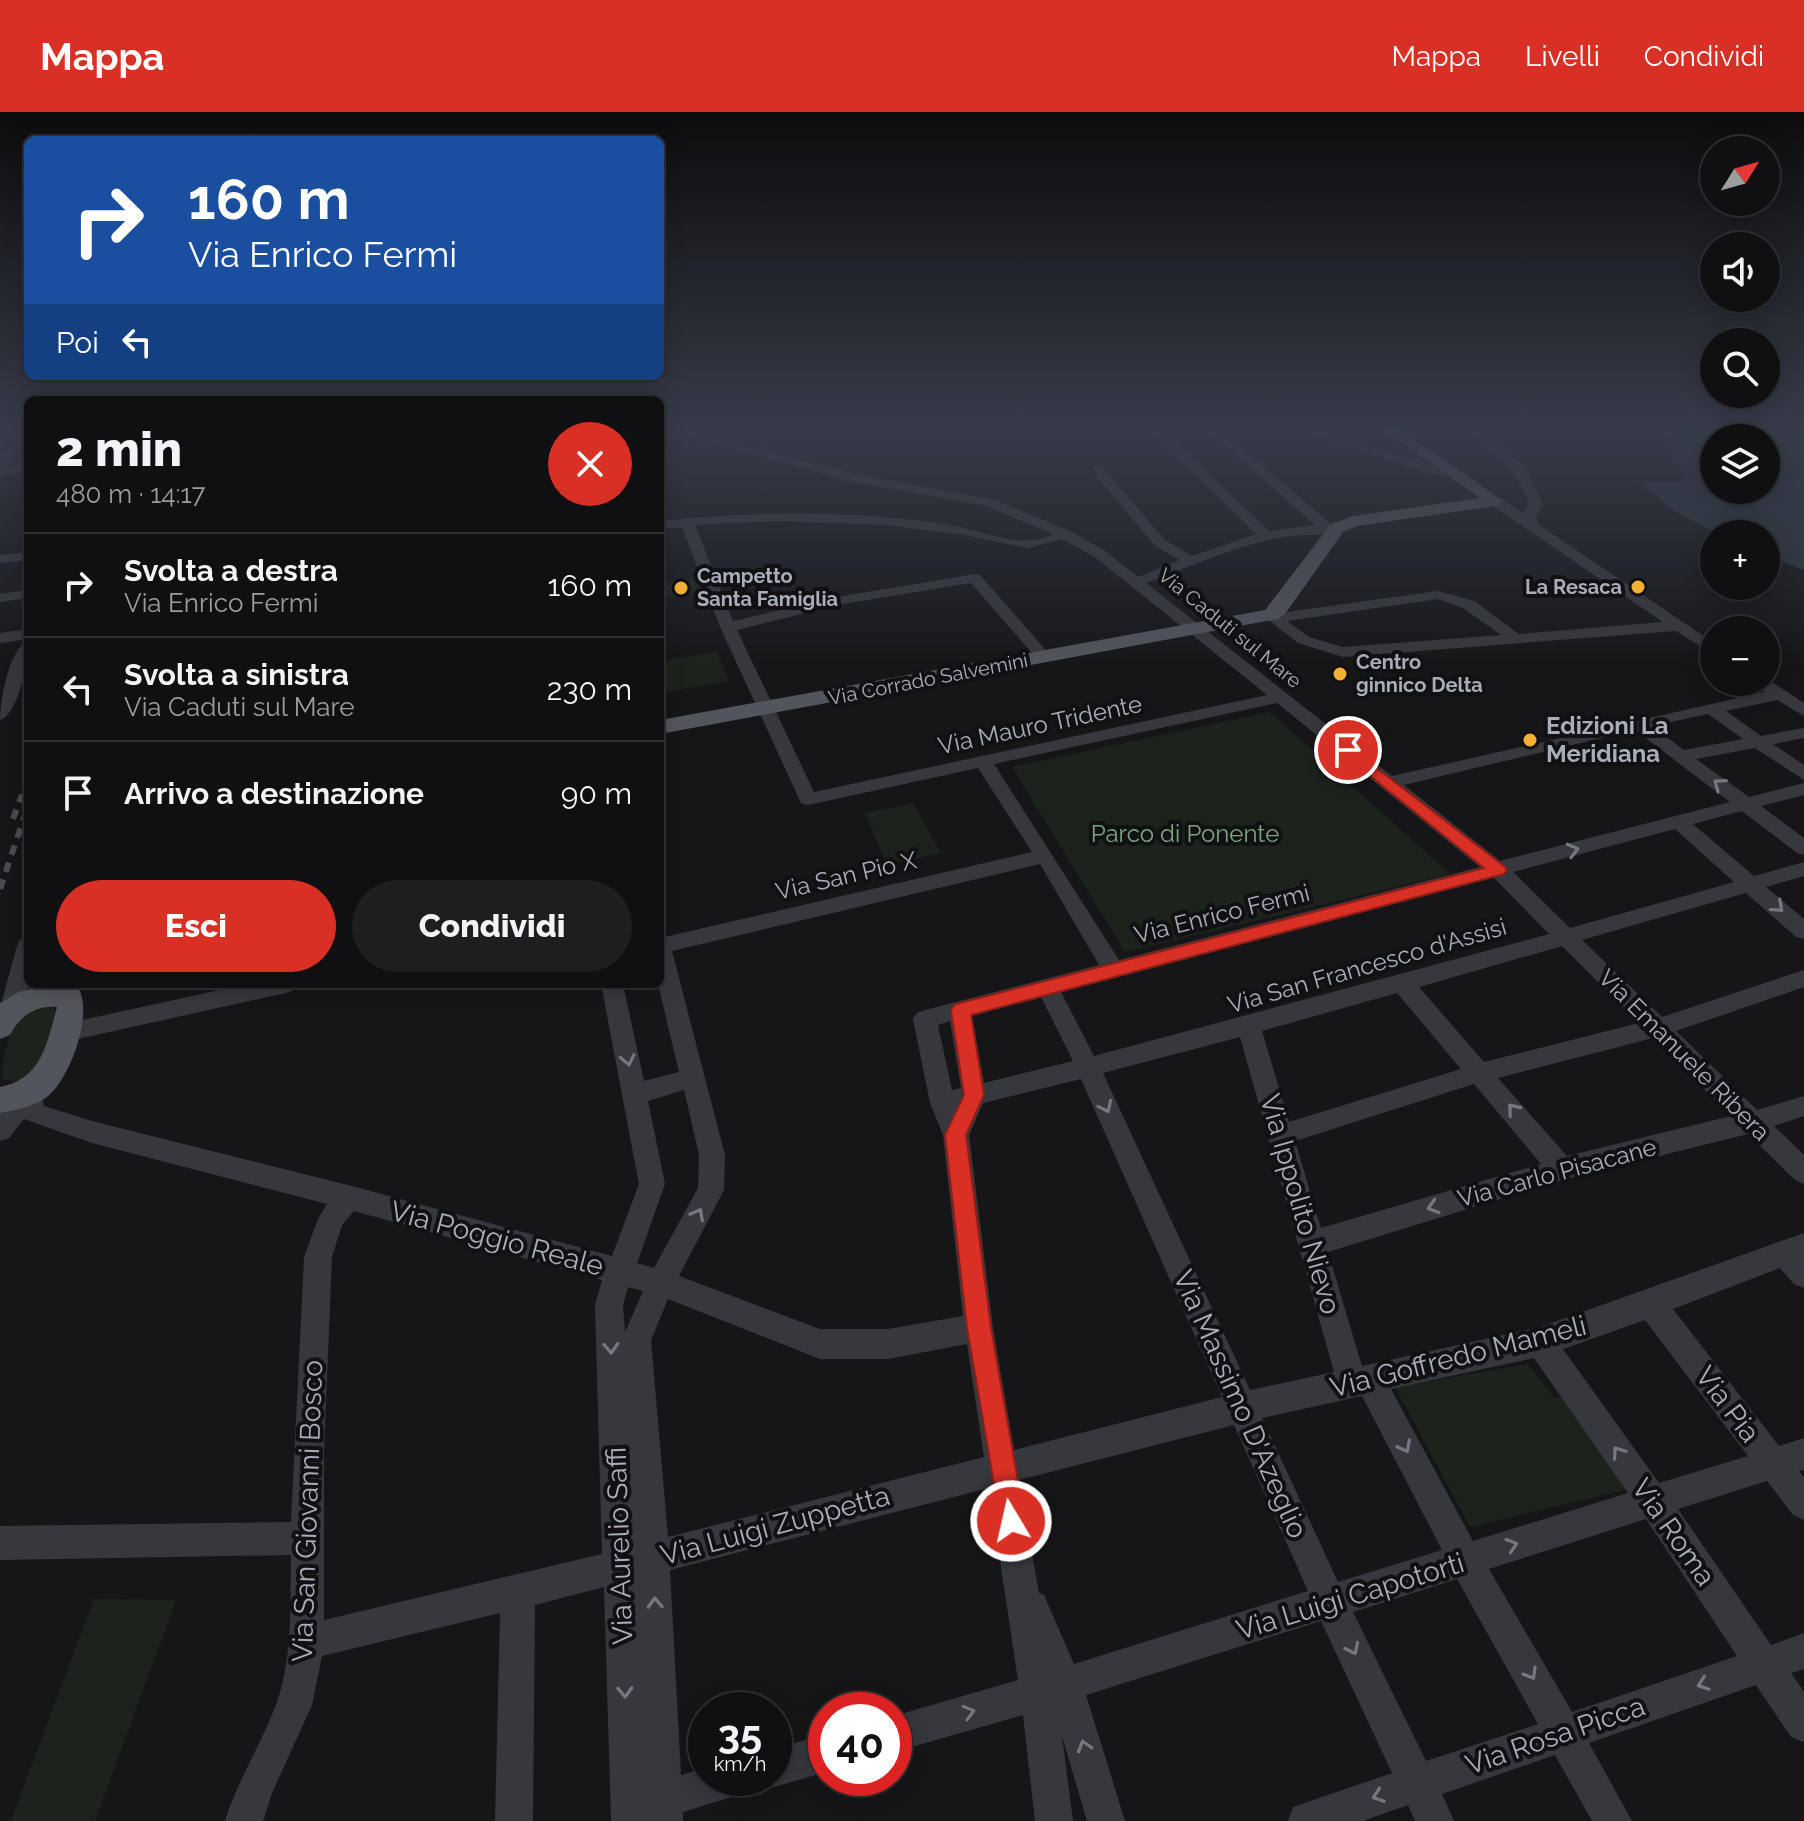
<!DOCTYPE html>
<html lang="it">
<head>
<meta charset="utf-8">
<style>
  :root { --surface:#101012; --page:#1e1e20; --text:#f1f3f6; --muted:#9c9d9f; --line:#303032; --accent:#d93025 }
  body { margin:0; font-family:Raleway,sans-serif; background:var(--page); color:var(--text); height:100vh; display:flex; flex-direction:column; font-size:30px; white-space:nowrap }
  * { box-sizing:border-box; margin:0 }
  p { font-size:26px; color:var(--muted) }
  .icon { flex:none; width:44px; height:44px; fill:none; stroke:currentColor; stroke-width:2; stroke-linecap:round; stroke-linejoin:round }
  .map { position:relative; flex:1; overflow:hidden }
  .side { position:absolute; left:24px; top:284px; width:640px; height:592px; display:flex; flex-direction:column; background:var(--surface); border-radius:12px; box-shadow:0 4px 20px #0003,0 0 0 2px var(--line) }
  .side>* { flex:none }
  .top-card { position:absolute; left:24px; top:24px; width:640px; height:244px; border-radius:12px; box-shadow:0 4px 20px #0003,0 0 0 2px var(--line); background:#1a4fa0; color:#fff; overflow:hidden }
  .needle { width:52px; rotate:53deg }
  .controls { position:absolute; left:1700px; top:24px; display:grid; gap:16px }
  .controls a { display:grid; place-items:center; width:80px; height:80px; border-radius:50%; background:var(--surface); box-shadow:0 4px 20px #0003,0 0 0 2px var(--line); font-size:40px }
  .speed { position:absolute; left:688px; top:1580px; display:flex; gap:16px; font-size:40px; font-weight:700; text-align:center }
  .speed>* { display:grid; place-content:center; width:104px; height:104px; border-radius:50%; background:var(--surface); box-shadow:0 4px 20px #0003,0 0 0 2px var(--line); line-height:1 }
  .speed small { font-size:20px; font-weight:400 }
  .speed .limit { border:12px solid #d22; background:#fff; color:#111 }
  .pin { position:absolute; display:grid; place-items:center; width:68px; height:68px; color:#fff; margin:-34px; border:4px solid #fff; border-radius:50%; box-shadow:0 2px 8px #0007 }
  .me { position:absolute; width:88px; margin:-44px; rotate:351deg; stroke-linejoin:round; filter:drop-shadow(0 0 6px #0008) }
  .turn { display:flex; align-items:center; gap:28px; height:168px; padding:0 32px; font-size:36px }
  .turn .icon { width:104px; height:104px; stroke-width:2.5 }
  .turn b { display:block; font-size:56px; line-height:68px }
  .then { display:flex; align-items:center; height:76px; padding:0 32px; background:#0003; gap:16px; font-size:30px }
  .round { display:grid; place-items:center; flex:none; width:84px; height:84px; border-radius:42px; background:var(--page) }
  .headline { display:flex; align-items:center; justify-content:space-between; height:136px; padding:0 32px }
  h1 { font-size:48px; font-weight:800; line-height:60px }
  .cta { display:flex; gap:16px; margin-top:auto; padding:16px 32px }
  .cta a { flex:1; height:92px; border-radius:48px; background:var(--accent); color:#fff; font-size:32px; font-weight:800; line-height:92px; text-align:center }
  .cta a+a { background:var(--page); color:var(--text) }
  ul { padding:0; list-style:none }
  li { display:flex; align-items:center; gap:24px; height:104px; padding:0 32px; border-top:2px solid var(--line) }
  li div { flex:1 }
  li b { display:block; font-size:30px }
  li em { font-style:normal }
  header { display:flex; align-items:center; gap:48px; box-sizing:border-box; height:112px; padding:0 40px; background:var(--accent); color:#fff }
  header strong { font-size:38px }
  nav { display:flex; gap:44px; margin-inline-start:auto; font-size:28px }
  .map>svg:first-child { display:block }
  .green { fill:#1c231d }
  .water { fill:#2c353c; fill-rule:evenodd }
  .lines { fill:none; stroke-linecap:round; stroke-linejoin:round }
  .minor { fill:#37383d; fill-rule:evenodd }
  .major { fill:#53555c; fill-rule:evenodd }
  .rail-far1 { stroke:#4a4c52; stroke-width:5; stroke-dasharray:8 6; stroke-linecap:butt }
  .rail { stroke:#4a4c52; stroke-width:6; stroke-dasharray:10 8; stroke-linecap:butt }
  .oneway { stroke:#757881 }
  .route { fill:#d93025; stroke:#8d1f18; stroke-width:2 }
  .poi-dot { fill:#f2b134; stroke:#111113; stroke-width:3 }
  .labels { text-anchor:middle; stroke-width:8; stroke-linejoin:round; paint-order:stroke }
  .far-poi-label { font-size:20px; font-weight:bold; fill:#a8adb8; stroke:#111113; text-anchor:start }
  .far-street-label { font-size:20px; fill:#a8adb8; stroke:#111113 }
  .street-label { font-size:24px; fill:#a8adb8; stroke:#111113 }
  .poi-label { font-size:24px; font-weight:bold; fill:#a8adb8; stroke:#111113; text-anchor:start }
  .park-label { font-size:24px; fill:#7fa381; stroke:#111113 }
  .near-street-label { font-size:28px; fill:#a8adb8; stroke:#111113 }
</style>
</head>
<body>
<header>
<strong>Mappa</strong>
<nav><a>Mappa</a><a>Livelli</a><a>Condividi</a></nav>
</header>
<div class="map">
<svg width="1804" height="1709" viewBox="0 0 1804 1709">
  <rect width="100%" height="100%" fill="#161618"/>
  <!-- green -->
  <g class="green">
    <path d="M698,465L703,480L660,487V471Z"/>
    <path d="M717,540L729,569L660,581V549Z"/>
    <path d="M1270,600L1450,762L1125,840L1012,655Z"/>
    <path d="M913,691L941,741L887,753L865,701Z"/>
    <path d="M53,894L55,901C47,929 44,979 2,967C2,946 11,904 33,895C38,893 48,895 53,894Z"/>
    <path d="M1528,1252L1554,1285L1567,1284L1629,1377L1470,1415L1395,1275Z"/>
    <path d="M94,1487L176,1488L95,1709H11Z"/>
  </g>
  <!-- water -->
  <path class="water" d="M1670,318H1804V458L1766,443V422H1717L1673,398L1638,369L1683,370L1685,366L1673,349ZM1714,326H1766V378H1714Z"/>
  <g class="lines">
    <!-- minor -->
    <g class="minor">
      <path d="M23,318H28V327L7,355L28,352V360L0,363V347Z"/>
      <path d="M665,318H684L855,362L995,388L1068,418L1105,439L1138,465L1180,448L1155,434L1093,360V354H1101L1165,428L1192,444L1256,422L1150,318H1163L1269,419L1315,413L1208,318H1221L1331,412L1344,416C1331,426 1300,421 1283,425C1235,434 1191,454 1146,471L1392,664L1765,580L1754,570H1766V566L1804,591V604L1777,588L1726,599L1761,624L1804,616V626L1773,632L1804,653V668L1755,636L1696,647L1749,685L1804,671V683L1761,694L1804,726V743L1797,741L1742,699L1693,712L1754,764L1804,750V764L1766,775L1804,807V827L1796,825L1746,781L1582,828L1662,905L1804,858V875L1676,919L1757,998L1804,984V1004L1774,1014L1804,1043V1072L1795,1068L1748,1022L1562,1068L1328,1140L1362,1254L1540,1215L1804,1121V1176L1794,1172L1780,1156L1673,1197L1779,1334L1804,1326V1358L1799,1359L1804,1366V1408L1793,1403L1767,1369L1678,1397L1771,1533L1804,1521V1557L1791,1561L1804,1580V1630L1791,1625L1756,1573L1589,1631L1632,1709H1592L1555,1643L1442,1682L1454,1709H1415L1408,1693L1363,1709H1288L1293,1695L1392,1661L1321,1509L1086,1583L1125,1709H1087L1062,1624L1073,1709H1035L1023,1603L894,1640V1604L1018,1568L989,1376L670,1458L681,1663L706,1656V1666H757L751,1679L683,1700V1709H611L604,1475L535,1493L533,1709H495L500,1501L322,1544L312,1593L272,1681L263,1709H225C238,1667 262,1631 277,1590C293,1543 290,1492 291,1443L0,1448V1414L291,1410L304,1145L318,1107L327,1092L92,1031L24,1007L9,1026L0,1029C0,1021 0,1010 0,1002C4,986 23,968 39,974L44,994L92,1009L348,1073L612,1144L639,1072L601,872H623L644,969L679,960L658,872L660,826L1032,740L978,656L808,693L801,691L720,515L682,415L660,417V409C758,399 854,398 951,413C981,418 1024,439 1052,422L987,394L854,370ZM775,409L887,413L964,423L1028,436L1062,427L1095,445L1267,583L814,680L737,518L842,492L971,471L1038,548H1050L1052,545L980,463L975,462L842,484L733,509L695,413ZM1277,591L1480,755L1119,848L994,652ZM1708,602L1743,627L1684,638L1652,614ZM1635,618L1730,690L1500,749L1404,673ZM1675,717L1734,770L1570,816L1513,760ZM1040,752L1099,853L925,898L917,901L913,907L930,991L943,1023L963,1204L888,1217H820L679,1164L724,1078L725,1043L672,839ZM1493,765L1549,822L1094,944L1061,880ZM1562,834L1639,911L1484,950L1419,875ZM1397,881L1461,957L1289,1010L1262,919ZM1041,885L1073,949L984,971L972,904ZM950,909L961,976L952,978L938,913ZM1240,925L1334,1260L1250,1278L1103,961ZM1653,926L1731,1004L1567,1044L1498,966ZM1081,967L1222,1285L1014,1338L993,1216L969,1023L983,991ZM1474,972L1541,1052L1321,1116L1295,1029ZM684,978L699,1043L698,1076L654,1156L637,1151L665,1072L648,989ZM354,1099L602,1168L595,1193L602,1442L324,1508V1340L332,1145L342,1113ZM628,1175L643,1179L625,1220L623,1193ZM668,1187L820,1247H888L967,1232L984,1345L668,1425L651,1228ZM1645,1208L1748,1344L1659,1371L1563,1237ZM1534,1246L1628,1381L1473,1429L1391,1277ZM1362,1284L1442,1438L1338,1470L1262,1306ZM1234,1313L1308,1479L1074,1552L1044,1483L1039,1481L1019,1368ZM1646,1407L1737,1544L1572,1600L1489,1457ZM1457,1467L1538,1612L1426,1649L1353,1500Z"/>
      <path d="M1303,318H1320L1461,362L1455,366L1430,362Z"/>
      <path d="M1470,318H1483L1525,356L1543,392L1536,405L1538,412L1714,531V543L1676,519L1343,545L1298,531L1266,506L1263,503L1271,498L1286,500L1438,479L1474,489L1519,522L1663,510L1490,392V386H1500L1524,402L1529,392C1518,357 1495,343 1470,318ZM1438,487L1463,496L1501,523L1343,535L1309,525L1287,509Z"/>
      <path d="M28,440V448L0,451V443Z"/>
      <path d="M28,478V486L0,490V482Z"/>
      <path d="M28,517V527L0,531V521Z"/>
      <path d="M28,529C28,548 19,602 0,608C0,589 9,536 28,529Z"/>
      <path d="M28,826C28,853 32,880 19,904L11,907L3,904L0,896L17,834L20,828Z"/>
      <path d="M247,872H297L294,878L286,881L64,930L56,928L52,921L56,914L64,912Z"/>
      <path d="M826,1622V1660L774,1675L761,1669L759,1666H774V1637Z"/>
    </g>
    <!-- major -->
    <g class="major">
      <path d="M1384,318H1401L1503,389L1495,394L1357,414L1343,420L1285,502L1278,507L660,622V608L1265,498L1331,412L1353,404L1480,386Z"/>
      <path d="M49,872L79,877C93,903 70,967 47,985C33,995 16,998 0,1001V975C42,967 47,931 57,895C35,893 20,904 10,923L0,927V891L19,880Z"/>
    </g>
    <!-- rail-far1 -->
    <path class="rail-far1" d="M19,690L28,665"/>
    <!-- rail -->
    <g class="rail">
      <path d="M13,707L20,688"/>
      <path d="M0,777L28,694"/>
    </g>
  </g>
  <!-- one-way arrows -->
  <defs><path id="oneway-chevron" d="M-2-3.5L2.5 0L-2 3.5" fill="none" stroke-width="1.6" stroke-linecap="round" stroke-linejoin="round" transform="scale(2)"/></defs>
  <g class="oneway">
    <use href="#oneway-chevron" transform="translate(1719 672) rotate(-144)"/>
    <use href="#oneway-chevron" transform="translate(1573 738) rotate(-15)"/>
    <use href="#oneway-chevron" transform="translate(1778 795) rotate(42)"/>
    <use href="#oneway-chevron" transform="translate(628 948) rotate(78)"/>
    <use href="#oneway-chevron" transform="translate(1106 995) rotate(65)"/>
    <use href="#oneway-chevron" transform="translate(1513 997) rotate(-130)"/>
    <use href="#oneway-chevron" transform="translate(1433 1095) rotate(163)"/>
    <use href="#oneway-chevron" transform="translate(698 1102) rotate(-62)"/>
    <use href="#oneway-chevron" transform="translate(611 1236) rotate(87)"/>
    <use href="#oneway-chevron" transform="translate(1405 1335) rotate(62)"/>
    <use href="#oneway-chevron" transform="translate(1618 1340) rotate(-125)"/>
    <use href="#oneway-chevron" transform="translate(1512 1433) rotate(-18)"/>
    <use href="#oneway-chevron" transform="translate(655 1491) rotate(-92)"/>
    <use href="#oneway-chevron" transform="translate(1353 1537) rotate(64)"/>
    <use href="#oneway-chevron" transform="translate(1531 1562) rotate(60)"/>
    <use href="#oneway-chevron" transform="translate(1703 1572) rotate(161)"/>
    <use href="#oneway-chevron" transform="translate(625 1580) rotate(88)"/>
    <use href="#oneway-chevron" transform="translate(969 1600) rotate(-16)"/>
    <use href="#oneway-chevron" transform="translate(1084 1634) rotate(-107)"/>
    <use href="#oneway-chevron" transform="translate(1378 1684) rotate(161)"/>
  </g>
  <!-- sky -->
  <linearGradient id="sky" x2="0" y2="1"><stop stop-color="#0c0c0d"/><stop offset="0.57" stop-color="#363c48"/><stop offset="1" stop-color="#363c48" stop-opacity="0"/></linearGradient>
  <rect width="1804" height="557" fill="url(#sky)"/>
  <!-- route -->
  <path class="route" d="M1348,634L1504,754L1507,758L1504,762L971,903L984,983L966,1023L991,1216L1025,1409L1021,1418L1011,1422L1002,1418L967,1216L945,1023L964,983L951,898L954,893L960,891L1484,756L1343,642L1341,638Z"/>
  <!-- markers -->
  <g class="poi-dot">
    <circle cx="1638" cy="475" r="8"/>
    <circle cx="681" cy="476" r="8"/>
    <circle cx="1340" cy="562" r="8"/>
    <circle cx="1530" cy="628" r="8"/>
  </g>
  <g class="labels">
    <!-- far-poi labels -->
    <g class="far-poi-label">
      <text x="697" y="471">Campetto<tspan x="697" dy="23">Santa Famiglia</tspan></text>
      <text x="1622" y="482" text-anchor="end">La Resaca</text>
      <text x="1356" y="557">Centro<tspan x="1356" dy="23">ginnico Delta</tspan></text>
    </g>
    <!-- far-street labels -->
    <g class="far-street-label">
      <text transform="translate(1230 516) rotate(39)" y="7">Via Caduti sul Mare</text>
      <text transform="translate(928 567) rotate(-11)" y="7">Via Corrado Salvemini</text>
    </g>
    <!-- street labels -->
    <g class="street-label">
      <text transform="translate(1040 613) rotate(-12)" y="8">Via Mauro Tridente</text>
      <text transform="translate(846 764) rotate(-13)" y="8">Via San Pio X</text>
      <text transform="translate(1222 802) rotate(-14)" y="8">Via Enrico Fermi</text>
      <text transform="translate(1367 854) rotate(-16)" y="8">Via San Francesco d'Assisi</text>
      <text transform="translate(1684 943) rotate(45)" y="8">Via Emanuele Ribera</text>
      <text transform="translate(1557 1061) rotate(-15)" y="8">Via Carlo Pisacane</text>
    </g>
    <!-- poi labels -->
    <g class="poi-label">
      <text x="1546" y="622">Edizioni La<tspan x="1546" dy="28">Meridiana</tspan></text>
    </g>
    <!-- park labels -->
    <g class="park-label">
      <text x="1185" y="730">Parco di Ponente</text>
    </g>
    <!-- near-street labels -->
    <g class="near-street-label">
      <text transform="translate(1301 1092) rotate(74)" y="10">Via Ippolito Nievo</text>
      <text transform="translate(497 1126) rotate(15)" y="10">Via Poggio Reale</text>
      <text transform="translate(1458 1244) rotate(-14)" y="10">Via Goffredo Mameli</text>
      <text transform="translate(1241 1292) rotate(66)" y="10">Via Massimo D'Azeglio</text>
      <text transform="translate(1728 1292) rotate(53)" y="10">Via Pia</text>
      <text transform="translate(307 1399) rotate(-88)" y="10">Via San Giovanni Bosco</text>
      <text transform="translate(775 1413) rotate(-15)" y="10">Via Luigi Zuppetta</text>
      <text transform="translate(1674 1420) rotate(55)" y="10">Via Roma</text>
      <text transform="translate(619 1434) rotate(-92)" y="10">Via Aurelio Saffi</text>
      <text transform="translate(1350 1484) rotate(-17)" y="10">Via Luigi Capotorti</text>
      <text transform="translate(1555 1623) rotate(-19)" y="10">Via Rosa Picca</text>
    </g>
  </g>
</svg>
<div class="controls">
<a><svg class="needle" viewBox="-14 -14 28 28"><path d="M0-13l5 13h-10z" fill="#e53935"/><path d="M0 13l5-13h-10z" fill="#9c9d9f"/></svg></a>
<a><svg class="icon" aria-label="sound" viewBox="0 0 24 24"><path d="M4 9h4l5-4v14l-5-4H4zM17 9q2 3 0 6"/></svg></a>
<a><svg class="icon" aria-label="search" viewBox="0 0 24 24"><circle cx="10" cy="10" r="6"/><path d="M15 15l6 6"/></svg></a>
<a><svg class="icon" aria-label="layers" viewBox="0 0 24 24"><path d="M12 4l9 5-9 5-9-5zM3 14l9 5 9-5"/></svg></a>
<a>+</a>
<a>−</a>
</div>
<div class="speed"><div>35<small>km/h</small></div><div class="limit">40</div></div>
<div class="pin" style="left:1348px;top:638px;background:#d93025"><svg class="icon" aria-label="arrive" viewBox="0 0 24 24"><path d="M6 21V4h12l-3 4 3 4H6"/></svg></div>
<svg class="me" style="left:1011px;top:1409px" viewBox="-20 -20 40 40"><circle r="17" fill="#d93025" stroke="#fff" stroke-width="3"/><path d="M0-11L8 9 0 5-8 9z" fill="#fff"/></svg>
<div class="top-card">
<div class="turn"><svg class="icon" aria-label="right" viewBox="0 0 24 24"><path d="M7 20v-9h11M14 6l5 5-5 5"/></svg><div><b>160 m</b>Via Enrico Fermi</div></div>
<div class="then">Poi<svg class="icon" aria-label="left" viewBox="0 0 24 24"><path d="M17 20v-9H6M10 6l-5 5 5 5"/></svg></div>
</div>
<section class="side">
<div class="headline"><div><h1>2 min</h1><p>480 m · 14:17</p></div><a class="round" style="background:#d93025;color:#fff"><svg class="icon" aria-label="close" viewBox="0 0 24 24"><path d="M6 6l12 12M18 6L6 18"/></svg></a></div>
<ul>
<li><svg class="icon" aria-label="right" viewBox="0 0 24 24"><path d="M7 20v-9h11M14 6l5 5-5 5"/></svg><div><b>Svolta a destra</b><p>Via Enrico Fermi</p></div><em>160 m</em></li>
<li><svg class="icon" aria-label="left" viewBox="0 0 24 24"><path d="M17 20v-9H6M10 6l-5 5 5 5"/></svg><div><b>Svolta a sinistra</b><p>Via Caduti sul Mare</p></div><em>230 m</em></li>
<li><svg class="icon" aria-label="arrive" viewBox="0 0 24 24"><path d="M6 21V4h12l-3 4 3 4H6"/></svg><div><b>Arrivo a destinazione</b></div><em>90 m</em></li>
</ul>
<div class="cta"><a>Esci</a><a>Condividi</a></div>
</section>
</div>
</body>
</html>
